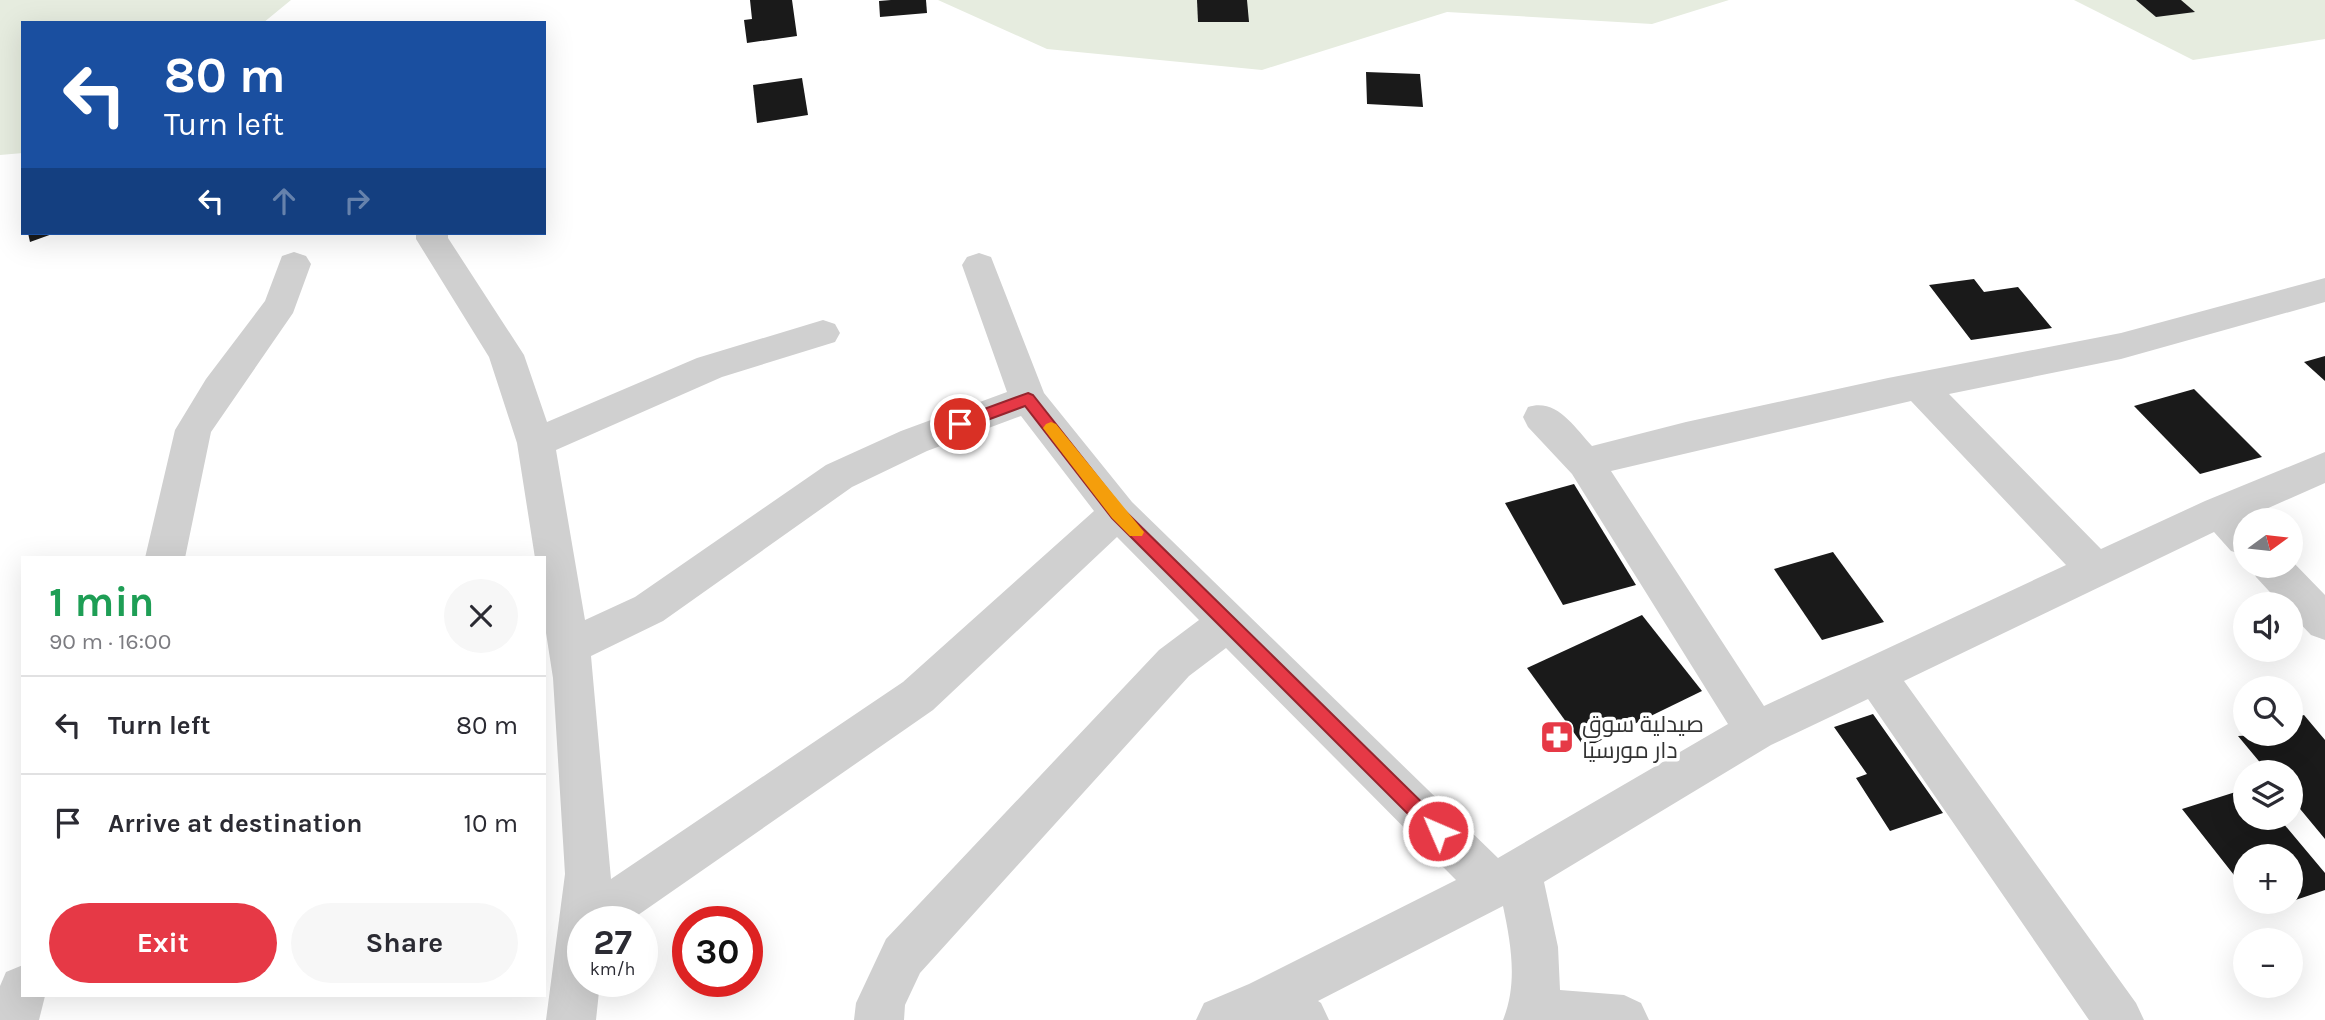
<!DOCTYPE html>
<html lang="en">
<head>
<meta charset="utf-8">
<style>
  :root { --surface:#fff; --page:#f7f7f7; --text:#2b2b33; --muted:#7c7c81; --line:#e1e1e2; --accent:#e63946 }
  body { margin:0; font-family:Karla,Cairo,sans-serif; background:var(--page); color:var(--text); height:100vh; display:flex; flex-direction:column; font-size:26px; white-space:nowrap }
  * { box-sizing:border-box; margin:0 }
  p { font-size:23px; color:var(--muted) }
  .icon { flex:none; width:38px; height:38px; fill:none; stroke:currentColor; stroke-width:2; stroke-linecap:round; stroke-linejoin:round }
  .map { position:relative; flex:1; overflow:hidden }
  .panel { position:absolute; left:21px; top:556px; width:525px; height:441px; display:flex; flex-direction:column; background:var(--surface); border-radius:0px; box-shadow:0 7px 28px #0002 }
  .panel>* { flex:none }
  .banner { position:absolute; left:21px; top:21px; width:525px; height:214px; border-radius:0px; box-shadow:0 7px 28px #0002; background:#1a4fa0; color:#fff; overflow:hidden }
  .needle { width:46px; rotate:75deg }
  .buttons { position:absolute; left:2233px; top:508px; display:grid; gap:14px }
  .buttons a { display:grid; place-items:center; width:70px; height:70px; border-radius:50%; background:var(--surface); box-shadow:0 7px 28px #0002; font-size:35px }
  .speed { position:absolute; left:567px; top:906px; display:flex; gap:14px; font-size:35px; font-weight:700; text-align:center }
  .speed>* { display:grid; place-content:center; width:91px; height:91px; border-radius:50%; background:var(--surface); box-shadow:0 7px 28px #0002; line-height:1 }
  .speed small { font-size:18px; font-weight:400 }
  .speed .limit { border:10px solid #d22; background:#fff; color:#111 }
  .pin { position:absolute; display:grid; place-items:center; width:60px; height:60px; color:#fff; margin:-30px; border:4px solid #fff; border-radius:50%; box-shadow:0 2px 7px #0007 }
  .me { position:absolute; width:77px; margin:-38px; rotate:315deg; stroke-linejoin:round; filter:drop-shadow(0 0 5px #0008) }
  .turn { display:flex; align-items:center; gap:24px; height:147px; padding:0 28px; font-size:32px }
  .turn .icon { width:91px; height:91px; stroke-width:2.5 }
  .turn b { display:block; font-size:49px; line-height:60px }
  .lanes { display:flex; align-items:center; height:66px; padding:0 28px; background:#0003; justify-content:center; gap:35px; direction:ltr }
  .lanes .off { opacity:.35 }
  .round { display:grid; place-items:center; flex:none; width:74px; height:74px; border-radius:37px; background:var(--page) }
  .overview { display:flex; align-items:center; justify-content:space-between; height:119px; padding:0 28px }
  h1 { font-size:42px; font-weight:700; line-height:52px; color:#1e9e55 }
  .primary-button { display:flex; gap:14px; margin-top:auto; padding:14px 28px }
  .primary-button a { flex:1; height:80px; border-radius:42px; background:var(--accent); color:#fff; font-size:28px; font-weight:700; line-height:80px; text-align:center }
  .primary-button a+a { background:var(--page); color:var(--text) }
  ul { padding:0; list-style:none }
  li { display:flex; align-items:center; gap:21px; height:98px; padding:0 28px; border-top:2px solid var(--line) }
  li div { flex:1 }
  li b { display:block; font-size:26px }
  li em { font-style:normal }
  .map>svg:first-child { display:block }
  .green { fill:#e6ecdf }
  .building { fill:#1a1a1a }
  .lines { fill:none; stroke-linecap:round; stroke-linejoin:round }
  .street { fill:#d0d0d0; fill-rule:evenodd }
  .route { fill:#e63946; stroke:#96252e; stroke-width:2 }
  .slow { fill:#f59e0b }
  .labels { text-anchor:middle; stroke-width:7; stroke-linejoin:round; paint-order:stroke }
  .poi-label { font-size:23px; fill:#333; stroke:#fff; text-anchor:start }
</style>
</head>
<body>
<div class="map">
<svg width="2325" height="1020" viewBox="0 0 2325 1020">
  <rect width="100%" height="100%" fill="#fff"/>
  <!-- green -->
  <g class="green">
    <path d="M0,0H291L263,23H23V153L0,155Z"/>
    <path d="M938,0H1729L1652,24L1447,12L1262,70L1047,49Z"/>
    <path d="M2074,0H2325V39L2193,60Z"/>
  </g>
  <!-- building -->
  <g class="building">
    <path d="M750,0H792L797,36L747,43L744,20L752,19Z"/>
    <path d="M891,0H926L927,13L880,17L879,1Z"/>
    <path d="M1197,0H1247L1249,22H1198Z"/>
    <path d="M2136,0H2181L2195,12L2156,17Z"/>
    <path d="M1366,72L1420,74L1423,107L1367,104Z"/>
    <path d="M802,78L808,115L757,123L753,85Z"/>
    <path d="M28,233H55L30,242Z"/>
    <path d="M1974,279L1984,292L2018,287L2052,328L1971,340L1929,285Z"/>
    <path d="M2325,356V381L2304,362Z"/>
    <path d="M2194,389L2262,457L2200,474L2134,406Z"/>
    <path d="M1574,484L1636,585L1563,605L1505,503Z"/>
    <path d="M1833,552L1884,622L1822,640L1774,569Z"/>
    <path d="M1642,615L1702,691L1585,748L1527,668Z"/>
    <path d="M1873,714L1943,813L1890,831L1856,778L1867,774L1834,727Z"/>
    <path d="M2304,715L2325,740V839L2291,798V772H2268L2238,736L2291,733V719Z"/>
    <path d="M2245,789V817H2278L2325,873V890L2263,911L2255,901H2291V856H2245V889L2182,809Z"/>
  </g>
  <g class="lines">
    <!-- street -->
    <g class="street">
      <path d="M416,233H448V238L524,355L547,422L697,358L823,320L835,324L840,333L835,342L722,377L556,450L585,620L635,597L826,465L901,431L1007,392L962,265L967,257L979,253L991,257L1044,393L1132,502L1498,858L1728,724L1572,474L1528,427L1523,417L1528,407C1557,398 1574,427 1592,446L1686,422L1888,378L2121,333L2325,278V302L2121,359L1949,394L2101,549L2205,501L2325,452V483L2248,517L2251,520H2245V555L2231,551L2214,532L1904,681L2136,1003L2144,1020H2089L1868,699L1771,745L1544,882L1558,947L1560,990L1624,995L1641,1003L1649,1020H1503C1518,983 1511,944 1503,906L1318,1001L1321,1003L1329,1020H1196L1204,1003L1249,984L1456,880L1226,648L1189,676L920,973L905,1005L904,1020H854L856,1003L886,939L1159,650L1199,620L1117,537L933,710L628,922H583V982H600L596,1020H546L565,874L553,678L544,620V558H535L517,443L489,357L416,239ZM1911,401L2066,565L1764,706L1611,471ZM1021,416L1094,511L903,682L611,879L591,656L663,621L852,487L927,451Z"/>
      <path d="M294,252L306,256L311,264L293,313L211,432L185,558H145L175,430L206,379L265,301L282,256Z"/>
      <path d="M2291,560L2325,595V640L2311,635L2291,614V604H2281L2256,577L2250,565H2291Z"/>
      <path d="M23,965V996H45L39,1020H0V986L6,972Z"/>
    </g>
  </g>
  <!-- route -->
  <path class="route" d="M1028,393L1033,395L1123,509L1445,825L1448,831L1445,838L1438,840L1432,838L1112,518L1025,406L960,430L952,424L954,420Z"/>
  <!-- slow -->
  <path class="slow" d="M1051,422L1056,424L1144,532L1142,536H1130L1112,518L1046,432L1043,428L1046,424Z"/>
  <!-- icons -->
  <defs>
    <g id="pharmacy-square" transform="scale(1.75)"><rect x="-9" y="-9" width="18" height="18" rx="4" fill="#e63946" stroke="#fff"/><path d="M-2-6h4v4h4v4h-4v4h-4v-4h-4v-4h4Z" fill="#fff"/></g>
  </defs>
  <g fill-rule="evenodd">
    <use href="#pharmacy-square" x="1557" y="737"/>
  </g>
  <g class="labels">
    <!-- poi labels -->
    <g class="poi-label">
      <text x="1582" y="732">صيدلية سوق<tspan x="1582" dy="26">دار مورسيا</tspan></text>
    </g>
  </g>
</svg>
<div class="buttons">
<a><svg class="needle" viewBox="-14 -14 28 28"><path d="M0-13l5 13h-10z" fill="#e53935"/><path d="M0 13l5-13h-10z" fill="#7c7c81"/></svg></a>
<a><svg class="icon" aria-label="sound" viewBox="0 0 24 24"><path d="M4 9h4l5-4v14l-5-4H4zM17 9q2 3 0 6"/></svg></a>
<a><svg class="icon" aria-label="search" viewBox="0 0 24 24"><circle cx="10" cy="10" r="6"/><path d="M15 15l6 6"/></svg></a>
<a><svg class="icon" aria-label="layers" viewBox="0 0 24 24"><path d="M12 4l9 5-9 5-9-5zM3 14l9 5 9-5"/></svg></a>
<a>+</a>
<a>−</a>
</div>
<div class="speed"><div>27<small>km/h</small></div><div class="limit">30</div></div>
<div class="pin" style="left:960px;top:424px;background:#d93025"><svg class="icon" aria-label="arrive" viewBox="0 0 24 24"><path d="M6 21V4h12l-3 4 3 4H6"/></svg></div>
<svg class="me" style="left:1438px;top:831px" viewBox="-20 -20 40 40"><circle r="17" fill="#e63946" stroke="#fff" stroke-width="3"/><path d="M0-11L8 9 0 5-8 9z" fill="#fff"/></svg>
<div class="banner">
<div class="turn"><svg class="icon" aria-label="left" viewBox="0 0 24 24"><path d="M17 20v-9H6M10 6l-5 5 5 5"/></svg><div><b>80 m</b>Turn left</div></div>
<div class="lanes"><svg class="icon" aria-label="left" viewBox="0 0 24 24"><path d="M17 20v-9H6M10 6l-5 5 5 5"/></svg><svg class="icon off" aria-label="ahead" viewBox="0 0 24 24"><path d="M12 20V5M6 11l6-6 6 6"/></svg><svg class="icon off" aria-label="right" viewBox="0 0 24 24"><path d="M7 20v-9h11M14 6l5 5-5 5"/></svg></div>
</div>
<section class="panel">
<div class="overview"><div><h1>1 min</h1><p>90 m · 16:00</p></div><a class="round"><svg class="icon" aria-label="close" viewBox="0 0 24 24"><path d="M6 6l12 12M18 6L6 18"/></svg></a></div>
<ul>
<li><svg class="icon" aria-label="left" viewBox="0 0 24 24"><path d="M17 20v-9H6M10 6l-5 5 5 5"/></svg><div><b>Turn left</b></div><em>80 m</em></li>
<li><svg class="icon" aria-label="arrive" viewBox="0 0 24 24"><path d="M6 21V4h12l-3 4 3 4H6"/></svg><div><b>Arrive at destination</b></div><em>10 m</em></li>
</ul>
<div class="primary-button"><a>Exit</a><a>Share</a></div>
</section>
</div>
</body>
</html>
